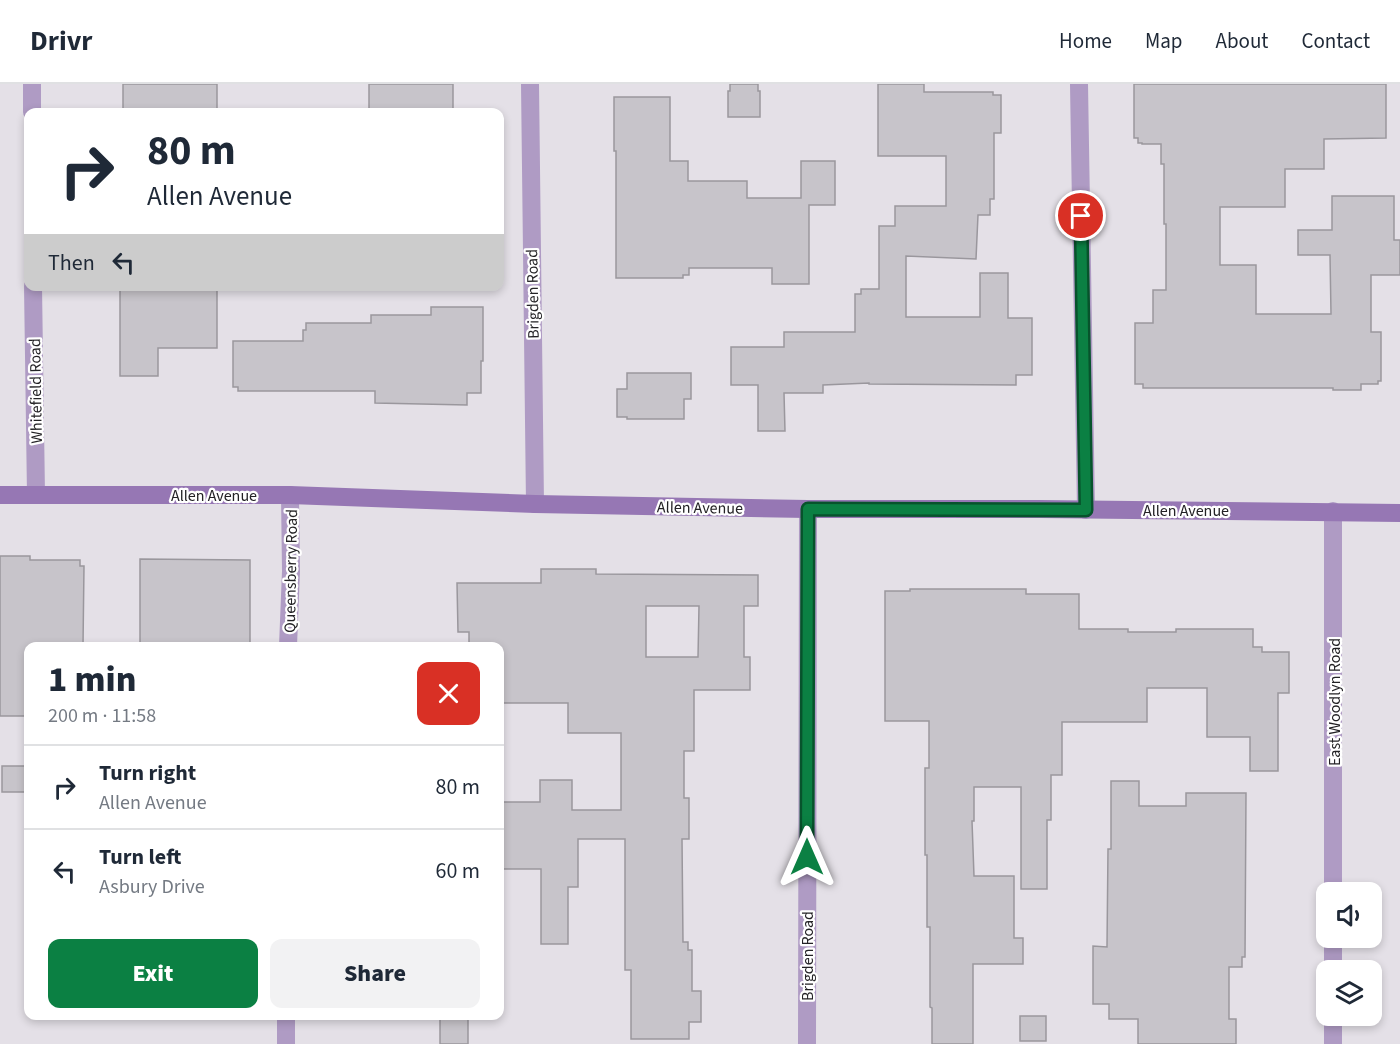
<!DOCTYPE html>
<html lang="en">
<head>
<meta charset="utf-8">
<style>
  :root { --surface:#fff; --page:#f2f2f3; --text:#1f2937; --muted:#747a83; --line:#e0e1e3; --accent:#0b8043 }
  body { margin:0; font-family:"Source Sans 3",sans-serif; background:var(--page); color:var(--text); height:100vh; display:flex; flex-direction:column; font-size:22px; white-space:nowrap }
  * { box-sizing:border-box; margin:0 }
  p { font-size:20px; color:var(--muted) }
  .icon { flex:none; width:33px; height:33px; fill:none; stroke:currentColor; stroke-width:2; stroke-linecap:round; stroke-linejoin:round }
  .map { position:relative; flex:1; overflow:hidden }
  .side { position:absolute; left:24px; top:558px; width:480px; height:378px; display:flex; flex-direction:column; background:var(--surface); border-radius:12px; box-shadow:0 3px 9px #0003 }
  .side>* { flex:none }
  .guide { position:absolute; left:24px; top:24px; width:480px; height:183px; border-radius:12px; box-shadow:0 3px 9px #0003; background:#fff; color:var(--text); overflow:hidden }
  .fabs { position:absolute; left:1316px; top:798px; display:grid; gap:12px }
  .fabs a { display:grid; place-items:center; width:66px; height:66px; border-radius:12px; background:var(--surface); box-shadow:0 3px 9px #0003; font-size:30px }
  .pin { position:absolute; display:grid; place-items:center; width:51px; height:51px; color:#fff; margin:-26px; border:3px solid #fff; border-radius:50%; box-shadow:0 2px 6px #0007 }
  .me { position:absolute; width:66px; margin:-33px; rotate:0deg; stroke-linejoin:round; filter:drop-shadow(0 0 4px #0008) }
  .turn { display:flex; align-items:center; gap:21px; height:126px; padding:0 24px; font-size:27px }
  .turn .icon { width:78px; height:78px; stroke-width:2.5 }
  .turn b { display:block; font-size:42px; line-height:51px }
  .then { display:flex; align-items:center; height:57px; padding:0 24px; background:#0003; gap:12px; font-size:22px }
  .round { display:grid; place-items:center; flex:none; width:63px; height:63px; border-radius:12px; background:var(--page) }
  .headline { display:flex; align-items:center; justify-content:space-between; height:102px; padding:0 24px }
  h1 { font-size:36px; font-weight:800; line-height:45px }
  .cta { display:flex; gap:12px; margin-top:auto; padding:12px 24px }
  .cta a { flex:1; height:69px; border-radius:12px; background:var(--accent); color:#fff; font-size:24px; font-weight:800; line-height:69px; text-align:center }
  .cta a+a { background:var(--page); color:var(--text) }
  ul { padding:0; list-style:none }
  li { display:flex; align-items:center; gap:18px; height:84px; padding:0 24px; border-top:2px solid var(--line) }
  li div { flex:1 }
  li b { display:block; font-size:22px }
  li em { font-style:normal }
  header { display:flex; align-items:center; gap:36px; box-sizing:border-box; height:84px; padding:0 30px; background:var(--surface); border-bottom:2px solid var(--line) }
  header strong { font-size:28px }
  nav { display:flex; gap:33px; margin-inline-start:auto; font-size:21px }
  .map>svg:first-child { display:block }
  .building { fill:#c7c4ca; stroke:#9a979d; stroke-width:1.5; fill-rule:evenodd }
  .lines { fill:none; stroke-linecap:round; stroke-linejoin:round }
  .street { stroke:#af9bc4; stroke-width:18 }
  .secondary { stroke:#9677b4; stroke-width:18 }
  .route-casing { stroke:#07532c; stroke-width:15 }
  .route { stroke:#0b8043; stroke-width:10 }
  .labels { text-anchor:middle; stroke-width:4.5; stroke-linejoin:round; paint-order:stroke }
  .street-label { font-size:16px; fill:#232225; stroke:#fff }
</style>
</head>
<body>
<header>
<strong>Drivr</strong>
<nav><a>Home</a><a>Map</a><a>About</a><a>Contact</a></nav>
</header>
<div class="map">
<svg width="1400" height="960" viewBox="0 0 1400 960">
  <rect width="100%" height="100%" fill="#e4e0e7"/>
  <!-- building -->
  <g class="building">
    <rect x="123" y="0" width="94" height="28"/>
    <rect x="369" y="0" width="84" height="28"/>
    <path d="M730,0H758V7H760V33H728V7H730Z"/>
    <path d="M878,0H924V8H993V11H1001V49H994V115H990V131H978L976,175L906,172V233H980V189H1008V234H1032V291H1016V301L869,300V299L823,301V309H784L785,347H758V301H731V263H784V248H855V210H861V205H879V142H895V122H946V72H878Z"/>
    <path d="M1134,0H1386V54L1324,55V85H1285V123H1220V181H1256V230H1331L1330,171H1298V146H1332V112H1394V156H1400V191H1371V248H1381V297H1378V300H1361V306H1333V304H1143V300H1135V239H1153V206H1166V140H1164V80H1161V60H1142V59H1138V54H1134Z"/>
    <path d="M614,13H670V77H688V97H747V114H801V77H835V121H809V200H772V184H689V191H683V194H616V67H614Z"/>
    <path d="M120,202H163V204H217V264H158V292H120Z"/>
    <path d="M431,223H483V277H481V309H467V321L375,319V307H238V303H233V257H303V246H306V239H371V231H431Z"/>
    <path d="M627,289H691V315H684V335H627V333H617V305H627Z"/>
    <path d="M0,472H30V476H80V482H84L83,562H28V623H26V632H0Z"/>
    <path d="M140,475L250,476V562H140Z"/>
    <path d="M541,485H596V490L758,491V522H744V573H750V606H694V667H684V714H689V755H682L683,858H688V866H692V907H701V938H689V955H631V886H625V755H578V803H568V860H541V785H500V718H540V696H572V726H621V649H568V619H500V562H469V548H458L457,499H541ZM646,522H699L698,573H646Z"/>
    <path d="M910,505H1026V510H1079V545H1128V548H1176V545H1253V563H1262V568H1289V609H1278V687H1250V653H1207V604H1147V638H1062V691H1051V736H1047V805H1021V703H974V737H972L974,792H1014V854H1023V880H973V960H932V924L930,923V843H927V771H925V684H929V637H885V507H910Z"/>
    <rect x="2" y="682" width="26" height="26"/>
    <path d="M1111,697H1139V722H1186V709H1246L1245,873H1242V883H1229V935H1236V960H1138V935H1109V920H1093V862L1107,863L1108,765H1111Z"/>
    <rect x="440" y="932" width="28" height="28"/>
    <rect x="1020" y="932" width="26" height="25"/>
  </g>
  <g class="lines">
    <!-- street -->
    <g class="street">
      <path d="M32,0V28"/>
      <path d="M530,0L535,420"/>
      <path d="M1079,0L1086,426"/>
      <path d="M33,202L36,411"/>
      <path d="M288,562L291,487L290,411"/>
      <path d="M1333,808V427"/>
      <path d="M1333,886V854"/>
      <path d="M286,932V960"/>
      <path d="M807,960L808,425"/>
      <path d="M1333,960V932"/>
    </g>
    <!-- secondary -->
    <path class="secondary" d="M0,411H290L535,420L808,425H1039L1400,429"/>
  </g>
  <g class="lines">
    <!-- route casing -->
    <g class="route-casing">
      <path id="route" d="M807,773L808,425L1086,426L1081,132"/>
    </g>
    <!-- route -->
    <use href="#route" class="route"/>
  </g>
  <g class="labels">
    <!-- street labels -->
    <g class="street-label">
      <text transform="translate(532 210) rotate(-91)" y="6">Brigden Road</text>
      <text transform="translate(35 307) rotate(-91)" y="6">Whitefield Road</text>
      <text x="214" y="417">Allen Avenue</text>
      <text transform="translate(700 423) rotate(1)" y="6">Allen Avenue</text>
      <text x="1186" y="432">Allen Avenue</text>
      <text transform="translate(290 487) rotate(-89)" y="6">Queensberry Road</text>
      <text transform="translate(1334 618) rotate(-90)" y="6">East Woodlyn Road</text>
      <text transform="translate(807 872) rotate(-90)" y="6">Brigden Road</text>
    </g>
  </g>
</svg>
<div class="fabs">
<a><svg class="icon" aria-label="sound" viewBox="0 0 24 24"><path d="M4 9h4l5-4v14l-5-4H4zM17 9q2 3 0 6"/></svg></a>
<a><svg class="icon" aria-label="layers" viewBox="0 0 24 24"><path d="M12 4l9 5-9 5-9-5zM3 14l9 5 9-5"/></svg></a>
</div>
<div class="pin" style="left:1081px;top:132px;background:#d93025"><svg class="icon" aria-label="arrive" viewBox="0 0 24 24"><path d="M6 21V4h12l-3 4 3 4H6"/></svg></div>
<svg class="me" style="left:807px;top:773px" viewBox="-20 -20 40 40"><path d="M0-17L14 15 0 8-14 15z" fill="#0b8043" stroke="#fff" stroke-width="4"/></svg>
<div class="guide">
<div class="turn"><svg class="icon" aria-label="right" viewBox="0 0 24 24"><path d="M7 20v-9h11M14 6l5 5-5 5"/></svg><div><b>80 m</b>Allen Avenue</div></div>
<div class="then">Then<svg class="icon" aria-label="left" viewBox="0 0 24 24"><path d="M17 20v-9H6M10 6l-5 5 5 5"/></svg></div>
</div>
<section class="side">
<div class="headline"><div><h1>1 min</h1><p>200 m · 11:58</p></div><a class="round" style="background:#d93025;color:#fff"><svg class="icon" aria-label="close" viewBox="0 0 24 24"><path d="M6 6l12 12M18 6L6 18"/></svg></a></div>
<ul>
<li><svg class="icon" aria-label="right" viewBox="0 0 24 24"><path d="M7 20v-9h11M14 6l5 5-5 5"/></svg><div><b>Turn right</b><p>Allen Avenue</p></div><em>80 m</em></li>
<li><svg class="icon" aria-label="left" viewBox="0 0 24 24"><path d="M17 20v-9H6M10 6l-5 5 5 5"/></svg><div><b>Turn left</b><p>Asbury Drive</p></div><em>60 m</em></li>
</ul>
<div class="cta"><a>Exit</a><a>Share</a></div>
</section>
</div>
</body>
</html>
